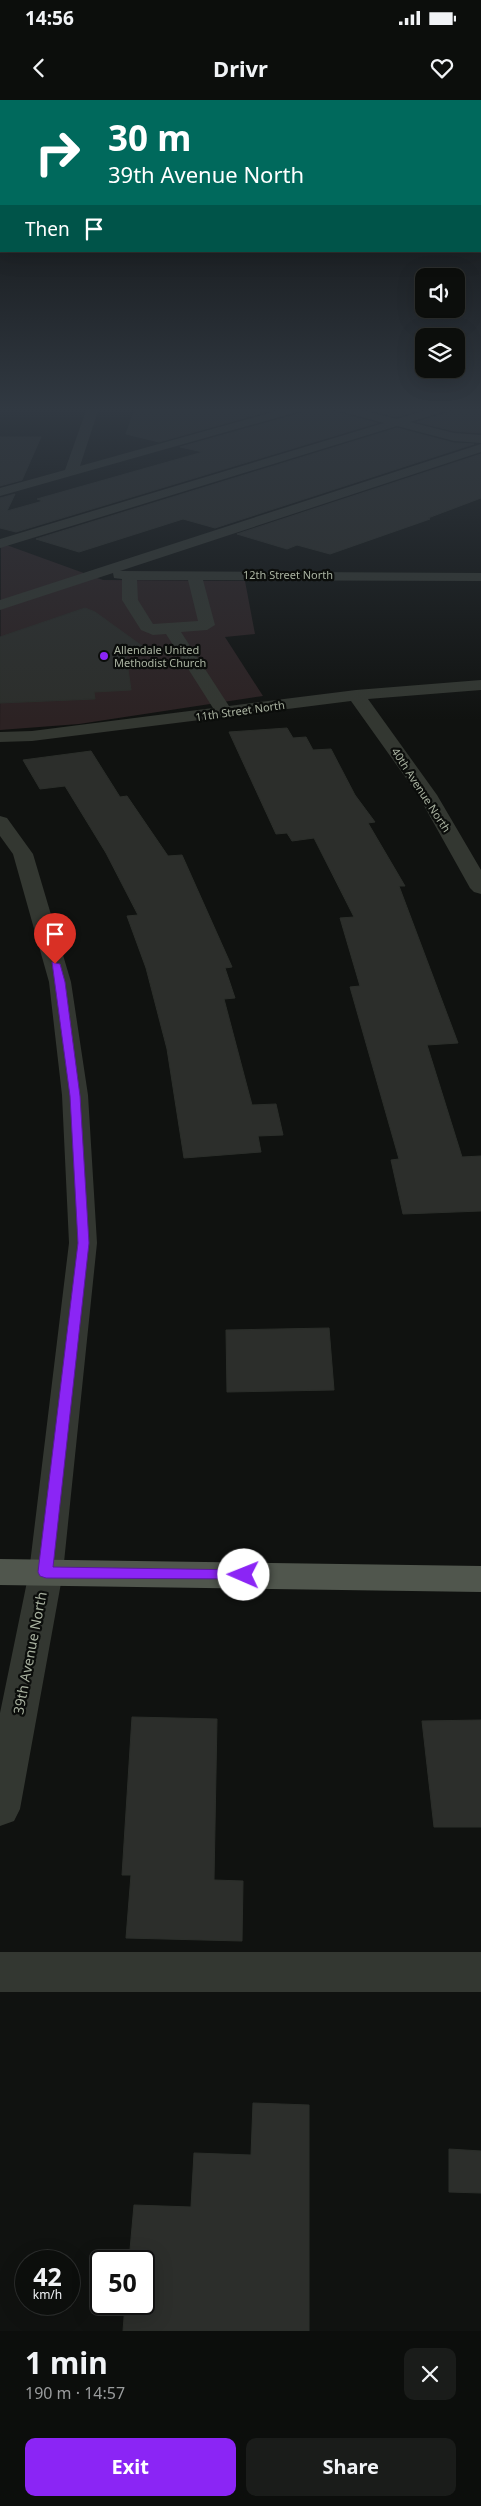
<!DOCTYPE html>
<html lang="en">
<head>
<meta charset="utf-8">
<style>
  :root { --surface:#0c0e0c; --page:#1a1c1a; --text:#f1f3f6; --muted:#9a9c9d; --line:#2c2e2d; --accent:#8b25f5 }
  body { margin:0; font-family:"Noto Sans",sans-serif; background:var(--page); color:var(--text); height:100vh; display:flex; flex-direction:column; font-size:19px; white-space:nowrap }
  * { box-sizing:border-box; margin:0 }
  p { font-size:16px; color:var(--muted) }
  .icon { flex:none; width:28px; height:28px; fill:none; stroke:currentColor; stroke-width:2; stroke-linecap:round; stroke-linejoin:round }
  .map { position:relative; height:2231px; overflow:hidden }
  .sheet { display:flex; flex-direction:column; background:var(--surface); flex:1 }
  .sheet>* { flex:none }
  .guide { position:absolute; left:0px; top:0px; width:481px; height:152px; box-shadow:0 5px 20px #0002,0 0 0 1px var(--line); background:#00695c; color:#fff; overflow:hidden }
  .fabs { position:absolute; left:415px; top:168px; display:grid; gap:10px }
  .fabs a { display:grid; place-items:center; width:50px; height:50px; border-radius:10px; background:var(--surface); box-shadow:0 5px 20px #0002,0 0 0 1px var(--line); font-size:25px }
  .speed { position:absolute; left:15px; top:2150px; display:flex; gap:10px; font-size:25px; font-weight:700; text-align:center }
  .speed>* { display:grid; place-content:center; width:65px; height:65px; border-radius:50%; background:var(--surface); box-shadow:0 5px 20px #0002,0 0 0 1px var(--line); line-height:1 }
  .speed small { font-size:12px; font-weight:400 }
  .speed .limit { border:2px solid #111; border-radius:8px; background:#fff; color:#111 }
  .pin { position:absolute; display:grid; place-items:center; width:42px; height:42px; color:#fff; margin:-51px -21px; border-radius:50% 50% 50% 0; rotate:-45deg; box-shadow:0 0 5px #0007 }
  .pin .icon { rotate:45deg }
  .me { position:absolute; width:55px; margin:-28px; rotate:271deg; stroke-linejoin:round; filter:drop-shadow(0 0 4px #0008) }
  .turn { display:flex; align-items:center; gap:18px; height:105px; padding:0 25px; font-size:22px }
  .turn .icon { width:65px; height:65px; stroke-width:2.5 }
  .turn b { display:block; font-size:35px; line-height:42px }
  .then { display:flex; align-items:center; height:48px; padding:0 25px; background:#0003; gap:10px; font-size:19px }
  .round { display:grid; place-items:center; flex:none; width:52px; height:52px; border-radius:10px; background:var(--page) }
  .head { display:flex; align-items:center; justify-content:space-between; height:85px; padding:0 25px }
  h1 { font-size:30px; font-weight:700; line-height:38px }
  .cta { display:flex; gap:10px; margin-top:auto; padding:10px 25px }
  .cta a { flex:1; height:58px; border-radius:10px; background:var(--accent); color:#fff; font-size:20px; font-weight:700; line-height:58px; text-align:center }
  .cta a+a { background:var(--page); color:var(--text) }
  .status { display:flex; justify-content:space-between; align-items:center; height:35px; padding:0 25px; background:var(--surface); direction:ltr }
  .status svg { height:14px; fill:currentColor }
  header { display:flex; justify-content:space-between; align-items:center; height:65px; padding:0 25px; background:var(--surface); font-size:22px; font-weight:700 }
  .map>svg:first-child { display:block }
  .green { fill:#2c2223 }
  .building { fill:#2c2e2b; stroke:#2b2e2a }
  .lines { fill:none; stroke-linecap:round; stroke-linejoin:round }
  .minor { fill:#333731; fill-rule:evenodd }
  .major { fill:#50564d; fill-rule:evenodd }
  .route { fill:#8b25f5; stroke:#5a189f }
  .poi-dot { fill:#8b25f5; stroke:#0b0d0b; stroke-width:2 }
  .labels { text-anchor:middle; stroke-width:4.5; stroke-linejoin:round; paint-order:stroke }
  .far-street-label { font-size:11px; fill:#aab3a1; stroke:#0b0d0b }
  .far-poi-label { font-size:11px; fill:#aab3a1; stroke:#0b0d0b; text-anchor:start }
  .street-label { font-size:14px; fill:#aab3a1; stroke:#0b0d0b }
</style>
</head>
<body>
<div class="status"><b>14:56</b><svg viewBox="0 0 49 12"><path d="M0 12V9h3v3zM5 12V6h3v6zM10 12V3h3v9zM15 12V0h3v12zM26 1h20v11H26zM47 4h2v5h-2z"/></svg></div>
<header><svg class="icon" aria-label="back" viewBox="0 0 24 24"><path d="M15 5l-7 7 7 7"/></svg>Drivr<svg class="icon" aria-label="heart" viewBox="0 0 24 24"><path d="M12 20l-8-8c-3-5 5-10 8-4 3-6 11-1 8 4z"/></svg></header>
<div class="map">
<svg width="481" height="2231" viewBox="0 0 481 2231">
  <rect width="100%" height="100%" fill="#101210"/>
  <!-- green -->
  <path class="green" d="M1,443L103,480L245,481L255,534L225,537L263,596L79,624L0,630Z"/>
  <!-- building -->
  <g class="building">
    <path d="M135,308H280L159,342L126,334Z"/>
    <path d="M308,308H331L335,312L377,323L16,432L0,428V398L15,394L7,411L43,401L37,399L203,352L180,347L305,312Z"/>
    <path d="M360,308H427L397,317Z"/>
    <path d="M453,308H481V333L454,331L417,322L450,312Z"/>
    <path d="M397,328L454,343L474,344L215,428L183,419L79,452L36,439Z"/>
    <path d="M0,337H41L22,380L0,386Z"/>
    <path d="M481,354V398L428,418L430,419L330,454L297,445L287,449L237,434Z"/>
    <path d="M85,508L95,512L149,551L126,555L131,590L94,592L95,599L0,603V537Z"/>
    <path d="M287,628L293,638L306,637L313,650L331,649L355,695L375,722L368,723L405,786H399L458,943L427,945L462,1057L481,1056V1111L403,1114L391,1060L399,1059L350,887L360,886L340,818L354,817L314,738L292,741L287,733L276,734L229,632Z"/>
    <path d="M91,651L120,697L127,696L168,756L182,755L232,867L225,868L235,898L224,899L252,1005L276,1004L283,1035L258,1036L261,1052L184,1058L167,949L146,868L127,816L138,815L106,753L65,686L40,689L23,660Z"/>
    <path d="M329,1228L334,1290L227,1292L226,1230Z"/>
    <path d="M132,1617L217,1619L214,1780L243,1781L242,1841L126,1838L131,1775H122Z"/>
    <path d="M481,1620V1727H434L422,1621Z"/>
    <path d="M253,2003L309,2005V2231H123L125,2204H144V2161H129L134,2105L191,2107L194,2053L251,2055Z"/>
    <path d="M449,2049L481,2051V2093L449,2092Z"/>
  </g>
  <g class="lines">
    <!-- minor -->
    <g class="minor">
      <path d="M87,308H99L80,366L287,308H306L304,310L0,396V388L65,370Z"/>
      <path d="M333,308H353L397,319L433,308H451L449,310L410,322L454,333L481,335V343L454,341L397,326L0,448V439L384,323L335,310Z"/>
      <path d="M481,344V352L120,471L481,473V481L203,480L215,525L207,530L181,532L229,606L356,590L481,580V590L368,599L437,695L481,770V794L474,792L470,788L418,695L351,601L32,641L0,642V632L32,631L213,608L166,534L153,535L141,530L122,500V479L114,478L113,473L0,510V500ZM137,480H188L198,521L153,524L138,500Z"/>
      <path d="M0,716L7,718L33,754L71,882L88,995L97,1143L63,1472L20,1709L14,1721L0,1726V1613L29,1472L69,1143L62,995L49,882L13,754L0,736Z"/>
      <rect x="0" y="1852" width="481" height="40"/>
    </g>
    <!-- major -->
    <path class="major" d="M0,1459L481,1466V1492L0,1485Z"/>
  </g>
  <!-- sky -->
  <linearGradient id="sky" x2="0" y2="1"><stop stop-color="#090a09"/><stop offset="0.5" stop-color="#313942"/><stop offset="1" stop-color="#313942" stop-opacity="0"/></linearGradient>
  <rect width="481" height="620" fill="url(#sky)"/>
  <!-- route -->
  <path class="route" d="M52,862L60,864L65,882L80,996L89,1143L53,1467L244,1470L249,1472L251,1475L249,1479L46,1478L40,1476L38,1472L78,1143L70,996Z"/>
  <!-- markers -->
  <circle class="poi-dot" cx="104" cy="556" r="5"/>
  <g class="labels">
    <!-- far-street labels -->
    <g class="far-street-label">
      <text x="288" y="479">12th Street North</text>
      <text transform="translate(240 611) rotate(-8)" y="4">11th Street North</text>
      <text transform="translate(421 690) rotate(57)" y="4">40th Avenue North</text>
    </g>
    <!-- far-poi labels -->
    <g class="far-poi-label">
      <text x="114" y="554">Allendale United<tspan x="114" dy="13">Methodist Church</tspan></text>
    </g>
    <!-- street labels -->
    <g class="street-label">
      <text transform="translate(30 1553) rotate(-79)" y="5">39th Avenue North</text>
    </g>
  </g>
</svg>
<div class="fabs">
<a><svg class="icon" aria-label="sound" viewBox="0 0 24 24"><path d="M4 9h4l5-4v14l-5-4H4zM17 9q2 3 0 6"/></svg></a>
<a><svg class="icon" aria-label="layers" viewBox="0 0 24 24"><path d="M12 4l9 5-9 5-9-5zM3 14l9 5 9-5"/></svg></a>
</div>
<div class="speed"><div>42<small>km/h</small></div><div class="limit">50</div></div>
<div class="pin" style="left:55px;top:864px;background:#d93025"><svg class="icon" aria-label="arrive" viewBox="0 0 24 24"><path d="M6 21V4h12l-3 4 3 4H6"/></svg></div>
<svg class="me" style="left:244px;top:1475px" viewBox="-20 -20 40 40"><circle r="19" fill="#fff"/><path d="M0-13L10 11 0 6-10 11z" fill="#8b25f5"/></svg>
<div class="guide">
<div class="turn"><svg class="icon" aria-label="right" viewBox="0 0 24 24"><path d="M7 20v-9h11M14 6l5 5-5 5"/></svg><div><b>30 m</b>39th Avenue North</div></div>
<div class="then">Then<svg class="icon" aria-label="arrive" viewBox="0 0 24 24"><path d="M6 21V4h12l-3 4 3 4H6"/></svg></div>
</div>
</div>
<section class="sheet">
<div class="head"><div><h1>1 min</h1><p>190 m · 14:57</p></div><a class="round"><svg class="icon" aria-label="close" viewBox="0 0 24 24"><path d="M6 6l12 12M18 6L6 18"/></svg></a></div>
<div class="cta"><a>Exit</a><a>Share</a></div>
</section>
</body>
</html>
